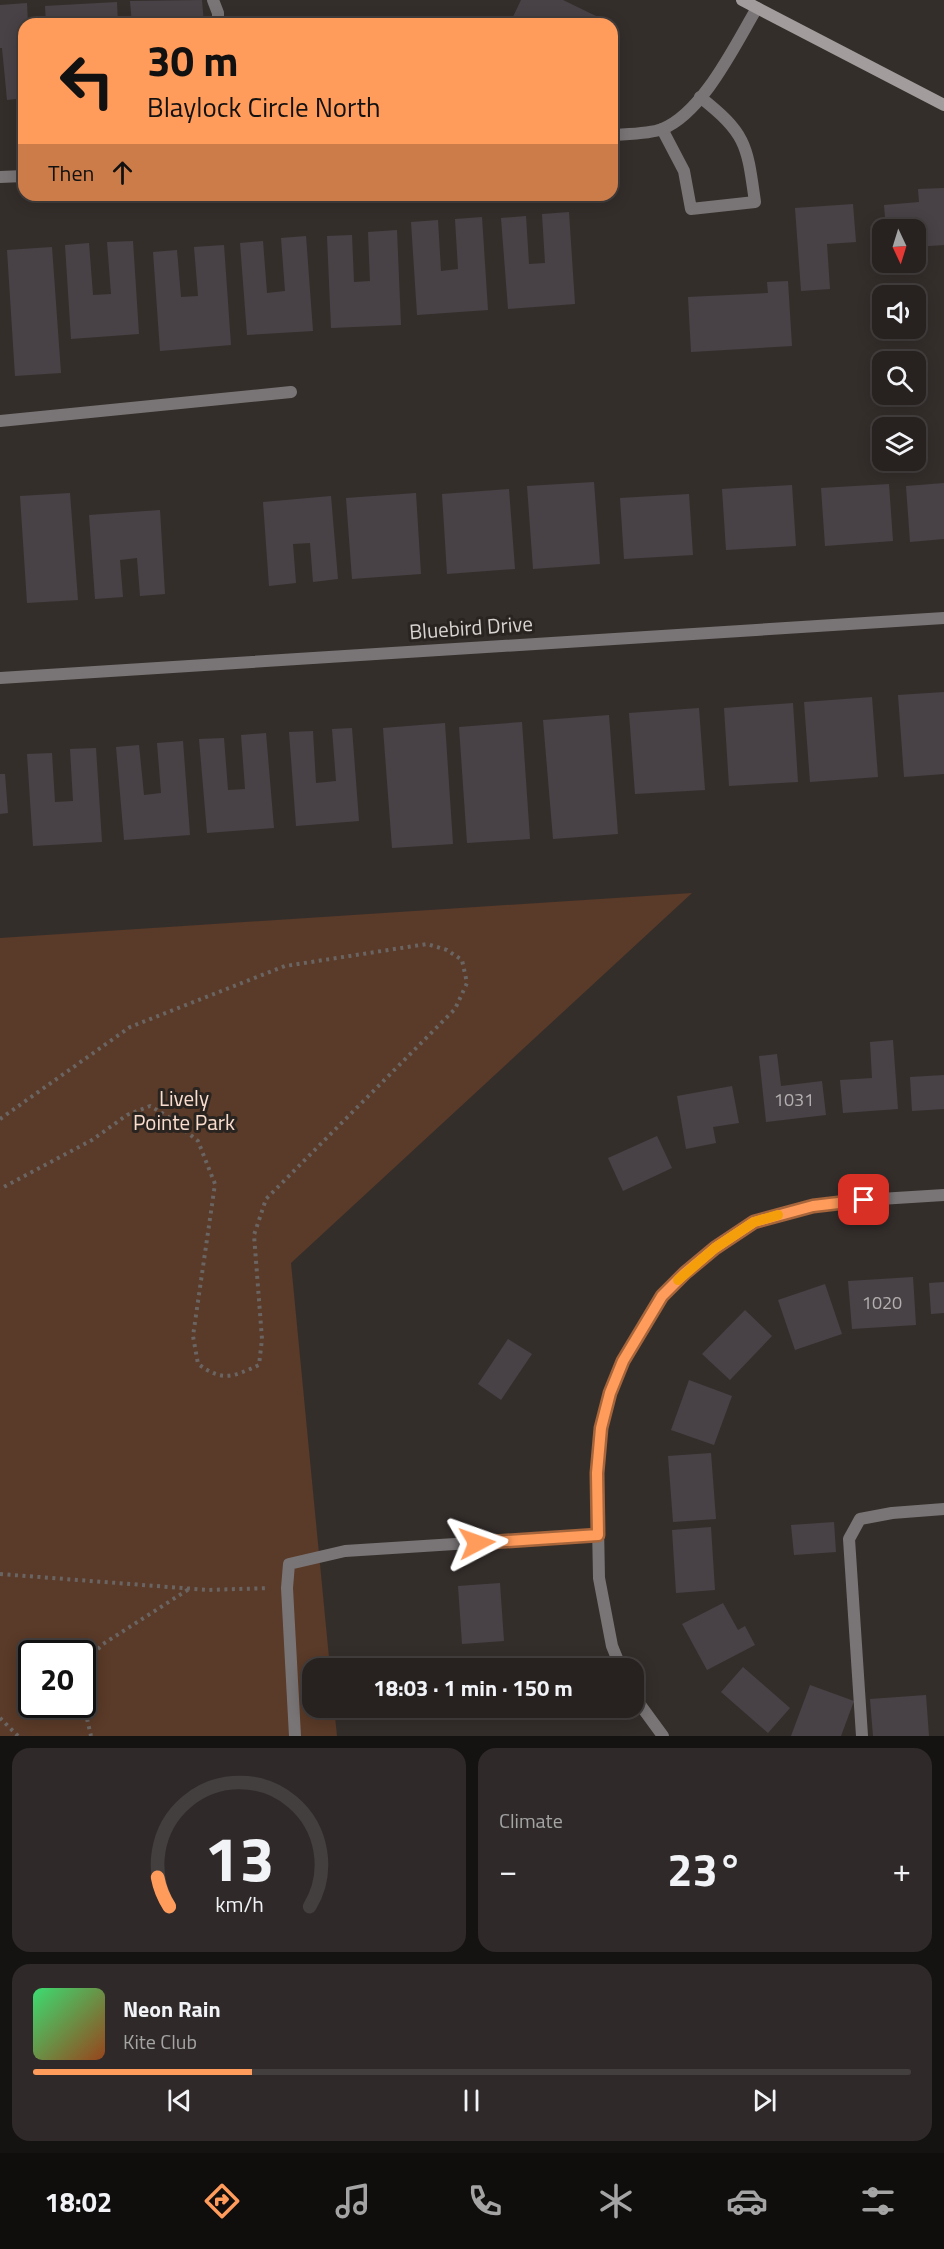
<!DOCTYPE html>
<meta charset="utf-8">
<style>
:root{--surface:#272220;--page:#2f2a29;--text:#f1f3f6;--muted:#a4a4a5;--line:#433f3e;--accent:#ff9b5b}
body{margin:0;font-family:"Titillium Web",sans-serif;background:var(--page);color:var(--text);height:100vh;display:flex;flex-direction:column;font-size:22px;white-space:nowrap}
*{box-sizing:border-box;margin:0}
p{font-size:20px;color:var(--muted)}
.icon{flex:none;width:33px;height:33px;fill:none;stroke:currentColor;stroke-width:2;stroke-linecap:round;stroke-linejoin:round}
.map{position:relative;height:1736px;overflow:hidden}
.details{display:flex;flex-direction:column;gap:12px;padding:12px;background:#151312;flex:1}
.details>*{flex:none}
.guide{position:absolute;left:18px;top:18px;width:600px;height:183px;border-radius:18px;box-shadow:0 3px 15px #0003,0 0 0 2px var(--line);background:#ff9b5b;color:#111;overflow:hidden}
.needle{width:39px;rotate:176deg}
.buttons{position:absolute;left:872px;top:219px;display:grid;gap:12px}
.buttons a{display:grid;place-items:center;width:54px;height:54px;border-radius:12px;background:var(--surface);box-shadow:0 3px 15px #0003,0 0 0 2px var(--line);font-size:30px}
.speed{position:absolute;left:18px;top:1640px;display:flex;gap:12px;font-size:30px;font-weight:700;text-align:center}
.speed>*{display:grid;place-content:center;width:78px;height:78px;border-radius:50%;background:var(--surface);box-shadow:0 3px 15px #0003,0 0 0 2px var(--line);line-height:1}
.speed .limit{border:3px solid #111;border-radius:9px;background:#fff;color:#111}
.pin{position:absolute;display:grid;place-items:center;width:51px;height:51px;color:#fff;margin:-26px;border-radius:12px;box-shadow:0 3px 9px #0006}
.me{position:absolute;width:66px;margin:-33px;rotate:86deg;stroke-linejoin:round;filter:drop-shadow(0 0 4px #0008)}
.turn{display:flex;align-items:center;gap:21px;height:126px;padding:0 30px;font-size:27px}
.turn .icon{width:78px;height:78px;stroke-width:2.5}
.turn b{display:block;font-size:42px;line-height:51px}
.then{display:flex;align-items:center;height:57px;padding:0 30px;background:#0003;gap:12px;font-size:22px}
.big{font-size:45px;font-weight:700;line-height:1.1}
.details .widget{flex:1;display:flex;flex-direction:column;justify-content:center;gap:9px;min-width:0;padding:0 21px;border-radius:18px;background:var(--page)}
.details .dial{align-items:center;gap:0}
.dial svg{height:156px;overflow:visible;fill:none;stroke:var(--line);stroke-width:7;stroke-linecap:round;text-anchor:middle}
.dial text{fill:var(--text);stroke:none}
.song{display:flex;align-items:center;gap:18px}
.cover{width:72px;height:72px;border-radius:9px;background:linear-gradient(135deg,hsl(140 70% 55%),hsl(20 70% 35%))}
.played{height:6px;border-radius:3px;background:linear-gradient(90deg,var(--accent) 25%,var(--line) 25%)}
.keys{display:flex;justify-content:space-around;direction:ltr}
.heat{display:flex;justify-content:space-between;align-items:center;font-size:33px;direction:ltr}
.details .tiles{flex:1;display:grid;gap:12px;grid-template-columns:1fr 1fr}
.widget:last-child{grid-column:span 2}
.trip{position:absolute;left:302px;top:1658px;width:342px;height:60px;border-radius:18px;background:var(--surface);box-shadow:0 3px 15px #0003,0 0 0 2px var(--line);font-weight:700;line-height:60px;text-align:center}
.dock{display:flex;height:96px;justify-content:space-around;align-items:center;background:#100e0d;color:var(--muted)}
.dock .icon{width:42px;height:42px}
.dock .selected{color:var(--accent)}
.dock b{font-size:27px;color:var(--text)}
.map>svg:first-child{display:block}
.green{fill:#5a3a28;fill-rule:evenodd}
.building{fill:#484247}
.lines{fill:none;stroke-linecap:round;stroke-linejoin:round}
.path{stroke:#6a6562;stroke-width:4;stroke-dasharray:3 4.5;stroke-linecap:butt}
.lane{stroke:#797576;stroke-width:12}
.street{stroke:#797576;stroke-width:12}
.secondary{stroke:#a29c9d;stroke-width:12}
.route-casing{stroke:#a6653b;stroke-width:15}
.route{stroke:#ff9b5b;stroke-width:10}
.slow{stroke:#f59e0b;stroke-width:10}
.labels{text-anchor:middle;stroke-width:6;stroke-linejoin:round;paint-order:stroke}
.number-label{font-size:18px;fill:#b3afae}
.street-label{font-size:21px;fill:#d7d3d1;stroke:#2a2421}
.park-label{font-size:21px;fill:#faddcd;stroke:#2a2421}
</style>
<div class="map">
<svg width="944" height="1736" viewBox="0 0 944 1736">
<rect width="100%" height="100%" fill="#342e2b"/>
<!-- green -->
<path class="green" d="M692 893 291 1263 330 1668H312V1707H334L337 1736H0V938ZM32 1653H82V1704H32Z"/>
<!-- building -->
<path class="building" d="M202 0 204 24H132L130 1Z
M521 0H563L596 16 592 24H513L510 23Z
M117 2 118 24H46L45 6Z
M27 3 28 24H24V98L7 100 2 48H0V5Z
M944 188V245L915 247V230H886L884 205 919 202 918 189Z
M853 204 856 242 827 244 830 289 801 291 795 208Z
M569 212 575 304 508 309 501 218 526 216 529 264 545 263 542 214Z
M482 217 488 310 417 315 411 222 438 220 441 271 458 269 455 219Z
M397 230 401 325 331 328 327 236 352 235 354 282 370 281 368 232Z
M306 236 313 331 247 335 240 243 263 241 267 293 285 291 281 238Z
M133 241 139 334 71 339 65 245 89 243 93 295 111 294 107 242Z
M224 245 231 345 160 351 153 252 177 250 181 297 198 296 194 247Z
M52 247 61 373 15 376 7 250Z
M788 281 792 346 691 352 688 297 768 293 767 282Z
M594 482 600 564 533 569 527 486Z
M944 483V539L910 542 906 486Z
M889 484 893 541 825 546 821 488Z
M792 485 796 546 726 550 722 489Z
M509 489 515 569 447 574 442 494Z
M70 493 78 600 27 603 20 496Z
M416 493 421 574 352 579 346 498Z
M689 494 693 555 624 559 620 498Z
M331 496 338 579 313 582 310 543 293 544 296 583 269 586 263 502Z
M160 510 165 594 140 596 137 558 120 560 123 597 95 599 89 515Z
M944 692V774L904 777 898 695Z
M872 697 878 777 810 782 804 702Z
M793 703 798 782 729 786 724 708Z
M699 708 705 790 635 794 629 713Z
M609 715 618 834 553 839 543 720Z
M522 722 530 839 467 843 459 727Z
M445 723 453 844 392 848 383 728Z
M352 728 359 821 296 826 289 732 313 731 316 783 336 781 332 729Z
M266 733 274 828 207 833 199 739 224 738 228 790 245 789 241 735Z
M183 741 190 835 124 840 116 747 139 745 144 795 161 793 157 743Z
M96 748 102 842 33 846 27 754 52 753 55 802 73 801 70 749Z
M0 774H5L8 813 0 814Z
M893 1040 898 1109 843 1113 840 1080 872 1078 870 1042Z
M777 1054 781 1086 822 1081 826 1115 766 1122 759 1056Z
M944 1075V1109L912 1111 910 1077Z
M732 1086 739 1123 713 1127 716 1143 686 1149 677 1096Z
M657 1136 672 1168 623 1191 608 1158Z
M913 1277 916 1325 852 1329 848 1281Z
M944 1282V1313L931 1314 929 1283Z
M825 1284 842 1334 795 1350 778 1300Z
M745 1310 772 1336 730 1380 702 1354Z
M508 1339 532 1354 501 1400 478 1384Z
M689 1380 732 1396 714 1445 671 1430Z
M711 1453 716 1519 673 1522 668 1456Z
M834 1522 836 1552 794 1555 791 1525Z
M711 1527 715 1590 676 1593 672 1530Z
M500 1583 504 1641 462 1644 458 1586Z
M723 1603 738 1630 745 1626 755 1645 707 1670 682 1624Z
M743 1667 790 1708 768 1733 721 1692Z
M810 1685 854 1701 841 1736H791Z
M926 1695 929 1736H873L870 1699Z
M503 1707H533L534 1718 504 1720Z"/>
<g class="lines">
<!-- path -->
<path class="path" d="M0 1119 130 1027 285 966 427 944 447 950 462 960 467 983 455 1009 266 1199 254 1235 262 1339 259 1365C232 1377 223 1382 198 1364L193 1336 215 1184 198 1141 167 1116 150 1106 127 1115 92 1140 0 1189
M0 1574 208 1590 269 1588
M82 1665 103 1644 189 1589
M82 1697 91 1736
M0 1718 18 1736"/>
<!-- lane -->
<path class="lane" d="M213 0 218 13V24
M662 129 684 171 691 209 755 202C747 145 747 134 700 97
M0 421 291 392
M295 1736 287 1588 289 1564 345 1551 598 1535
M862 1736 849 1539 860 1519 892 1513 944 1509"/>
<!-- street -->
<path class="street" d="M612 135C626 134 650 134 662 129 703 113 736 43 757 8
M0 177 24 176
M0 678 944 618
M621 1668 612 1646 599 1578 597 1473 601 1428 610 1393 623 1361 662 1296 685 1273 715 1248 754 1222 813 1206 864 1200 944 1195
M633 1695 663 1736"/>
<!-- secondary -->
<path class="secondary" d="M742 0 944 105"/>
</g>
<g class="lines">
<defs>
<path id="route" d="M477 1543 598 1535 597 1473 601 1428 610 1393 623 1361 662 1296 685 1273 715 1248 754 1222 813 1206 864 1200"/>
</defs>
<!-- route casing -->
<use href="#route" class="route-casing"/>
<!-- route -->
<use href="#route" class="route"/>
<!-- slow -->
<path class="slow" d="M678 1280 715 1248 754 1222 778 1215"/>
</g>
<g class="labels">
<!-- number labels -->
<g class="number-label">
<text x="794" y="1106">1031</text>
<text x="882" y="1309">1020</text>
</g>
<!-- street labels -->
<g class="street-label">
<text transform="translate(471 628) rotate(-4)" y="7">Bluebird Drive</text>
</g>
<!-- park labels -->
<g class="park-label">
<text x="184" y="1106">Lively<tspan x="184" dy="24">Pointe Park</tspan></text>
</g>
</g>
</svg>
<div class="buttons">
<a><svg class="needle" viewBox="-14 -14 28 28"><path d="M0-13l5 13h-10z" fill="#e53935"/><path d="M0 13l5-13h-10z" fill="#a4a4a5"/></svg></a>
<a><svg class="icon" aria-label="sound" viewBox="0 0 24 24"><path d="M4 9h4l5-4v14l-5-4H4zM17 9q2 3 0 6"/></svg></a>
<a><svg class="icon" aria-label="search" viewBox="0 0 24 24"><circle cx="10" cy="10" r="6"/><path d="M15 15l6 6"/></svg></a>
<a><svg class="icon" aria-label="layers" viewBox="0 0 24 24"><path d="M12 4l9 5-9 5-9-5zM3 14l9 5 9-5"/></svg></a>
</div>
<div class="speed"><div class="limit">20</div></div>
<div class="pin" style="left:864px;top:1200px;background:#d93025"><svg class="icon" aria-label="arrive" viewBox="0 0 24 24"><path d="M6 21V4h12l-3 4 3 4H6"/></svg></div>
<svg class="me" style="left:477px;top:1543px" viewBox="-20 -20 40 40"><path d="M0-17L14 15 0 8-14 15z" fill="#ff9b5b" stroke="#fff" stroke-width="4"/></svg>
<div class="trip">18:03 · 1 min · 150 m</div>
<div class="guide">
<div class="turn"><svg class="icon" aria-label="left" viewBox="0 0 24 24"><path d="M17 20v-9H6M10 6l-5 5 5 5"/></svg><div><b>30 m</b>Blaylock Circle North</div></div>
<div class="then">Then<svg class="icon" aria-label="ahead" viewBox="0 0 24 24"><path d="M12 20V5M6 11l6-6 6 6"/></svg></div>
</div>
</div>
<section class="details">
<div class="tiles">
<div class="widget dial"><svg viewBox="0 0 100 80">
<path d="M14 69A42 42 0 1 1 86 69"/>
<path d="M14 69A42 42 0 0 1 8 54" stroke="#ff9b5b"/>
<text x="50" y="56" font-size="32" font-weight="700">13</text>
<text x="50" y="72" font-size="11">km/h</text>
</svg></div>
<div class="widget"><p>Climate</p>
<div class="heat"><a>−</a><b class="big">23°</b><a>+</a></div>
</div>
<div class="widget">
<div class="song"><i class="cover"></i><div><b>Neon Rain</b><p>Kite Club</p></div></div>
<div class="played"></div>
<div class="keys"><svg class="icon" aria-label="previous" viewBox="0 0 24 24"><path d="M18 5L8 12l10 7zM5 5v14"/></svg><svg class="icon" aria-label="pause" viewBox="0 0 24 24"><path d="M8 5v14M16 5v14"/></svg><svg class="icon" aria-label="next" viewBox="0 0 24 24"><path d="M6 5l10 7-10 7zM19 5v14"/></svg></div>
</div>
</div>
</section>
<nav class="dock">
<b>18:02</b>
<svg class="icon selected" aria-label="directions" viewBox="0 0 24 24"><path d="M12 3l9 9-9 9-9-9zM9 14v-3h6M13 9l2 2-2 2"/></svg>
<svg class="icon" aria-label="music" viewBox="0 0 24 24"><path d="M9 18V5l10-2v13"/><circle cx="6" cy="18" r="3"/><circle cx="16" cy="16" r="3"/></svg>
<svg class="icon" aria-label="phone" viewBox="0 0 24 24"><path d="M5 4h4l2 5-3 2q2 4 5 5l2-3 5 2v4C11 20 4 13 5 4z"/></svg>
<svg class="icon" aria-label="climate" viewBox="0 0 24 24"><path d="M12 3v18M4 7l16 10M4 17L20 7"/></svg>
<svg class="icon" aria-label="car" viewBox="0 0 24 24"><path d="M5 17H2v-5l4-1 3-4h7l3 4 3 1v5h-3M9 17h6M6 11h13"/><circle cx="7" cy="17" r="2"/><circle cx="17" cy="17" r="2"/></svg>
<svg class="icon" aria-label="filters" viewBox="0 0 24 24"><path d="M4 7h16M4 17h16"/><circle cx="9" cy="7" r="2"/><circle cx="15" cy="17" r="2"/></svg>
</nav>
